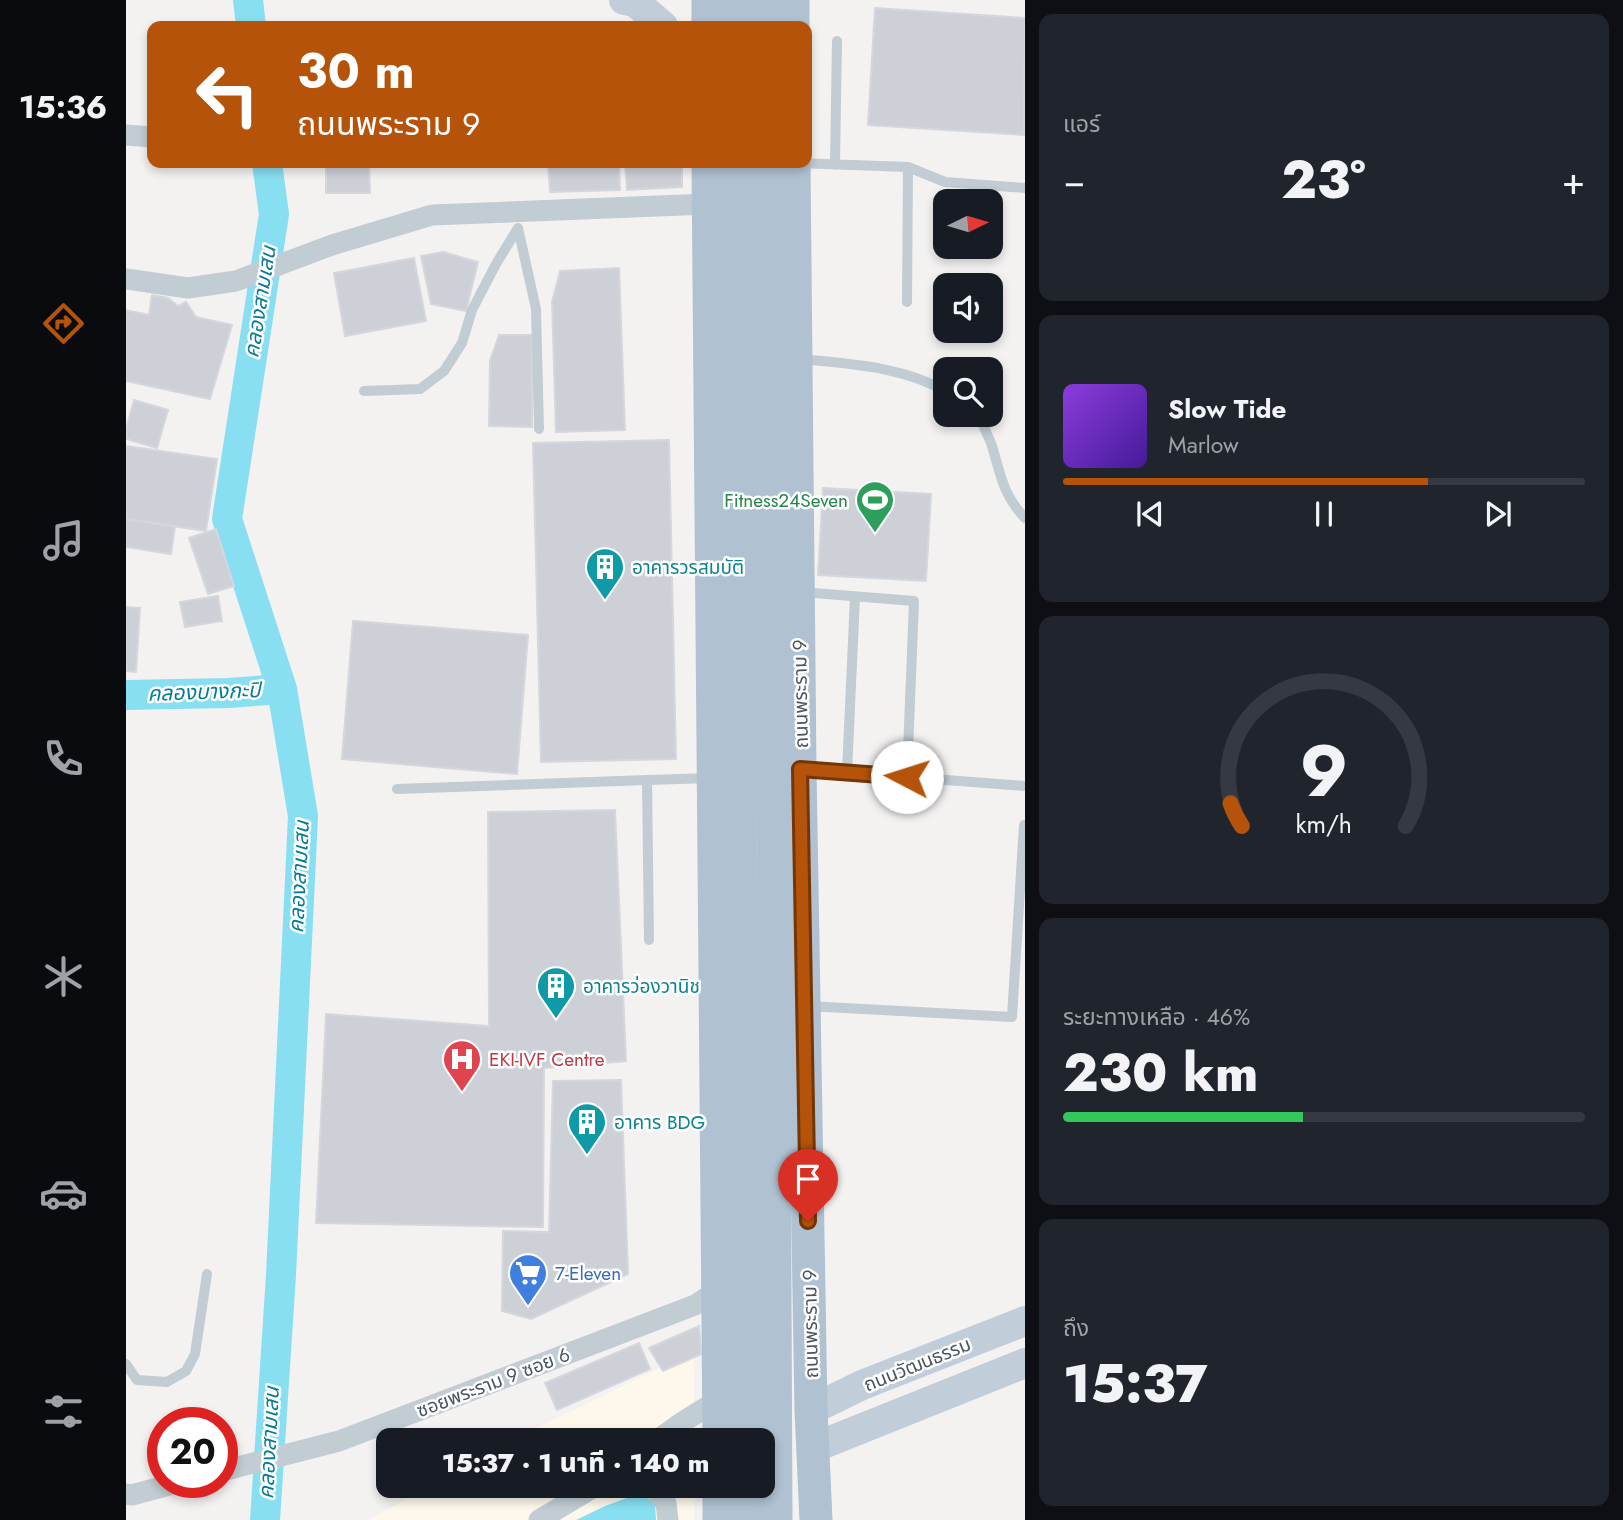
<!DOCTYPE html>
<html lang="th">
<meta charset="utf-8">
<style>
:root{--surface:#171b24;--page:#20242c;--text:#f1f3f6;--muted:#9ea1a6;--line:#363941;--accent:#b45309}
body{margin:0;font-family:Jost,"Noto Sans Thai",sans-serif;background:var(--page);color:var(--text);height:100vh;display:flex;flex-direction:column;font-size:26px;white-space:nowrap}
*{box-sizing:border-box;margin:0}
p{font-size:23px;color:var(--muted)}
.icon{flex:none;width:38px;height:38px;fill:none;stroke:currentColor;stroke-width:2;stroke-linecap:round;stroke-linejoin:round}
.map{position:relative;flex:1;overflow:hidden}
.side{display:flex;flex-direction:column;gap:14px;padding:14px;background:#0d0f14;width:598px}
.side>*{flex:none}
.guide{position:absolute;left:21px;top:21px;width:665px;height:147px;border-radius:14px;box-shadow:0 4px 10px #0003;background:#b45309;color:#fff;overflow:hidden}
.needle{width:46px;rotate:85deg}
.fabs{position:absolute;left:807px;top:189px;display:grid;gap:14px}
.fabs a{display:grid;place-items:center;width:70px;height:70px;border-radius:14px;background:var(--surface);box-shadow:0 4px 10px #0003;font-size:35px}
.speed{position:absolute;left:21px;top:1407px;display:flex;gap:14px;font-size:35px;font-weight:700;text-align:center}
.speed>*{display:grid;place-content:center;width:91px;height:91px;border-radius:50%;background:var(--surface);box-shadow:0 4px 10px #0003;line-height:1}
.speed .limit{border:10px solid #d22;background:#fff;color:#111}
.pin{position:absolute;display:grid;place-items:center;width:60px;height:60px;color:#fff;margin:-72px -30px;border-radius:50% 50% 50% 0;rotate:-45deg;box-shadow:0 0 7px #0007}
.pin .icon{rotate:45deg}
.me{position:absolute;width:77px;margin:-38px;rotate:275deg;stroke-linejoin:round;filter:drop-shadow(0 0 5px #0008)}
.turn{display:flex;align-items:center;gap:24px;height:147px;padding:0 35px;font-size:32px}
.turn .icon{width:91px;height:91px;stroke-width:2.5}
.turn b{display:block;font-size:49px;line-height:60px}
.big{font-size:52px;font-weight:800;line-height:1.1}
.side .tile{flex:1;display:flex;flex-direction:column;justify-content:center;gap:10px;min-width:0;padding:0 24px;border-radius:14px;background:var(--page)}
.side .dial{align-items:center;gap:0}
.dial svg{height:182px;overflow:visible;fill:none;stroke:var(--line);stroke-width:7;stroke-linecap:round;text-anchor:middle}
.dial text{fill:var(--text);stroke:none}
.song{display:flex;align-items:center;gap:21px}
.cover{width:84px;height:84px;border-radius:10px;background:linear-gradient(135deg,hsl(270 70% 55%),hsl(260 70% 35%))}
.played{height:7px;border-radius:4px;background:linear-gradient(90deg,var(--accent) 70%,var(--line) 70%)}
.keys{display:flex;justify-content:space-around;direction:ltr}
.heat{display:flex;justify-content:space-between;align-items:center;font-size:38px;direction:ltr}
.charge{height:10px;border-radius:5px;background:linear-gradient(90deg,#34c759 46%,var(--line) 0)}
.trip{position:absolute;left:250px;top:1428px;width:399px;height:70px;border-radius:14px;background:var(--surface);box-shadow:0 4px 10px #0003;font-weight:800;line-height:70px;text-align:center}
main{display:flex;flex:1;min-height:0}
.menu{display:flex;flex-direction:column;width:126px;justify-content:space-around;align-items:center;background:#090b0e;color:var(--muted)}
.menu .icon{width:49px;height:49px}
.menu .active{color:var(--accent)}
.menu b{font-size:32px;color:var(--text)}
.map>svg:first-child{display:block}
.commercial{fill:#fdf8eb}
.water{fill:#89dff2}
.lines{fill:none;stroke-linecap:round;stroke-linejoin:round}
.canal{stroke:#89dff2;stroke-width:30}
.building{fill:#cdd0d6;stroke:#d5d7dd;stroke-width:2}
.lane{stroke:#c1ccd3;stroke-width:10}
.street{stroke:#c1ccd3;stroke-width:21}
.secondary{stroke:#c1cdd9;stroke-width:30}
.primary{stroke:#b0c1d1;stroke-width:33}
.primary-bridge{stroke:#b0c1d1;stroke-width:33}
.route-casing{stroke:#753606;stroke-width:18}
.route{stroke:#b45309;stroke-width:12}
.labels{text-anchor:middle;stroke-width:5;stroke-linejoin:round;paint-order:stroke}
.leisure-label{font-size:19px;fill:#27864d;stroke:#fff;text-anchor:end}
.culture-label{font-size:19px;fill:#0d838f;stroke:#fff;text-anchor:start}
.street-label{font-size:19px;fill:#485560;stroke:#fff}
.health-label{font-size:19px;fill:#be3a42;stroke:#fff;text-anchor:start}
.shop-label{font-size:19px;fill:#366cbe;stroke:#fff;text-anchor:start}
.water-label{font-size:21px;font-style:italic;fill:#077b96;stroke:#fff}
</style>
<main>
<nav class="menu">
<b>15:36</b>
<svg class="icon active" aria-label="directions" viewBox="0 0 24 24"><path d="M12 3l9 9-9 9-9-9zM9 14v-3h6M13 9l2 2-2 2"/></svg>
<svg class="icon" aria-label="music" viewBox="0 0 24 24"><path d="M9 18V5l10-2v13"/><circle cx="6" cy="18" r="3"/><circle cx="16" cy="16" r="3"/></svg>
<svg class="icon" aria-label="phone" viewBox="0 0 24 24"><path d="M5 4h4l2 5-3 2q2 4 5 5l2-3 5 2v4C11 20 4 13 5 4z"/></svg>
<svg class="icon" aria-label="climate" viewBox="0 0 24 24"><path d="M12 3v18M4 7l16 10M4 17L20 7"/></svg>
<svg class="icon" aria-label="car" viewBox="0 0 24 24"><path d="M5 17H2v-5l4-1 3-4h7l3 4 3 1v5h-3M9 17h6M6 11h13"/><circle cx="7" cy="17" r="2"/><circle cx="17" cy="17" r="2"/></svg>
<svg class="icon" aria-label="filters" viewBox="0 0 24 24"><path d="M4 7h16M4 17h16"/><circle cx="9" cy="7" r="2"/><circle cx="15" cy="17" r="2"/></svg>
</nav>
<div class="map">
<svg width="899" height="1520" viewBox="0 0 899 1520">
<rect width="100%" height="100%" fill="#f4f1f1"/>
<!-- commercial -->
<path class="commercial" d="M568 1351V1440H388L413 1427Z
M305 1486H568V1520H242Z"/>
<!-- water -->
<path class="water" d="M506 1496H519L529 1504 530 1520H450L479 1506Z"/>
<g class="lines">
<!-- canal -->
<path class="canal" d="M122 0 125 26
M0 695 102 693 156 689
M139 1520 155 1275 177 816 156 689 101 519 148 214 141 163"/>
</g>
<!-- building -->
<path class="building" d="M749 8 899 18 898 135 742 125Z
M200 163H243L244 193H200Z
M422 163H493L494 190 424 192Z
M499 163H556V187L501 190Z
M317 252 352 262 340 311 305 304 295 256Z
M288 258 300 321 219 336 208 273Z
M493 268 499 430 430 432 426 302 434 271Z
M26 295 42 298 52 306 60 302 70 317 106 325 84 399 0 381V310L23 315Z
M373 335H406V427L363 426 364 361Z
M8 400 42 410 31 448 0 439V429Z
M543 440 550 759 415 762 407 443Z
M0 446 91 459 80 531 0 519Z
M697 488 805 494 800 581 692 575Z
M0 519 49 526 45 554 0 547Z
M90 529 108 586 82 594 63 538Z
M92 596 96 621 59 627 54 602Z
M0 607 14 608 10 672 0 671Z
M227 621 402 635 391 774 216 759Z
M489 810 500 1061 418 1068 417 1227 190 1223 200 1014 363 1026 362 812Z
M495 1080 502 1274 405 1319 376 1311 377 1231 423 1232 427 1081Z
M573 1326 575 1354 537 1371 523 1348Z
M513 1343 524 1369 431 1410 419 1383Z"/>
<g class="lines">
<!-- lane -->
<path class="lane" d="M671 163 782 167 819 182 899 188
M709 165 711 41
M781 302 782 167
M674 359C722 364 776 366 819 391
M238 391 294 389 318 371 336 343 346 310 370 264 392 228 410 309 413 429
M852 415C857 425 862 435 866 446 875 476 877 495 899 518
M675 592 788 601 781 777
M677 769 899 786
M721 772 729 597
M271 789 521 780
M523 940 521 780 585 778
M681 1006 886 1017 898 825
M0 1364 11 1380 41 1382 60 1371 69 1354 81 1274"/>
<!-- street -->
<path class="street" d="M0 135 26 137
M0 279 62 288 110 281 206 245 306 215 582 204
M531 1440 555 1423 592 1400
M96 1471 213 1441 569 1305 592 1290
M526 1486 540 1503 542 1520
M0 1494 6 1495 54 1482
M413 1520 470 1486"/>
<!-- secondary -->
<path class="secondary" d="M498 0 509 2 537 26
M685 1410 736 1385 899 1321
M687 1448 899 1363"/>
<!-- primary -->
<path class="primary" d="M582 0V26
M605 0 606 26
M638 0 639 26
M667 0V26
M582 163 593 1440
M608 163 612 507 618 1440
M668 163 674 769 685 1410 690 1520
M593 1486V1520
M618 1486V1520"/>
<!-- primary-bridge -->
<path class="primary-bridge" d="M640 163 647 852 650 1520"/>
</g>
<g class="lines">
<defs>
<path id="route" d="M682 1221 674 769 781 777"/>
</defs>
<!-- route casing -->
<use href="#route" class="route-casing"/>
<!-- route -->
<use href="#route" class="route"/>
</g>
<!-- icons -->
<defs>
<symbol id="stadium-pin" viewBox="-11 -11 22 30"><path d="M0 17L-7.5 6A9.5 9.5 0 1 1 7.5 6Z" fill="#2e9e5b" stroke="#fff"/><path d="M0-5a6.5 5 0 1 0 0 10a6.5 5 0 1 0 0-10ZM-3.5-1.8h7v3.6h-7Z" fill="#fff"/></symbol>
<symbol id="building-pin" viewBox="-11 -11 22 30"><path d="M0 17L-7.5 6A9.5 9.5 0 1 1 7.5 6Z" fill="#0f9aa8" stroke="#fff"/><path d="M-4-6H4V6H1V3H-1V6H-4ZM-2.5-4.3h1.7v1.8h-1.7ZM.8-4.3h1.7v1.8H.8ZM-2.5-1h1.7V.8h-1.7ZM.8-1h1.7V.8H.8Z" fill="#fff"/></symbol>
<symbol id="hospital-pin" viewBox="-11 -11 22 30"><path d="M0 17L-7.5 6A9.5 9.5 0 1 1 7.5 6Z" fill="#e0444e" stroke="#fff"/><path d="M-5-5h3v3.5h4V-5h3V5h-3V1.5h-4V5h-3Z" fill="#fff"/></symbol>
<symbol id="supermarket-pin" viewBox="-11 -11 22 30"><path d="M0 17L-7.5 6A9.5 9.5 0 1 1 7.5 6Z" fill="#3f7fe0" stroke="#fff"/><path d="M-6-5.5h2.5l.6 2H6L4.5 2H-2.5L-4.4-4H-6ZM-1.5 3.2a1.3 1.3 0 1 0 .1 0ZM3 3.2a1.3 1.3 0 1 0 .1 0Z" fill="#fff"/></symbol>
</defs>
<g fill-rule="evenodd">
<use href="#stadium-pin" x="727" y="478" width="44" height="60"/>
<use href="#building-pin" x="457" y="545" width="44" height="60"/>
<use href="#building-pin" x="408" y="964" width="44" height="60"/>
<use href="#hospital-pin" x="314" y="1037" width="44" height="60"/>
<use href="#building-pin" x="439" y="1100" width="44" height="60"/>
<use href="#supermarket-pin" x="380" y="1251" width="44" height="60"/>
</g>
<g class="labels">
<!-- leisure labels -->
<g class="leisure-label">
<text x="722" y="507">Fitness24Seven</text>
</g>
<!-- culture labels -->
<g class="culture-label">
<text x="506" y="574">อาคารวรสมบัติ</text>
<text x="457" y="993">อาคารว่องวานิช</text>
<text x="488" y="1129">อาคาร BDG</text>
</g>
<!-- street labels -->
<g class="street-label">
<text transform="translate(674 694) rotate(-91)" y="7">ถนนพระราม 9</text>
<text transform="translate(684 1324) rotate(-91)" y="7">ถนนพระราม 9</text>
<text transform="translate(791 1364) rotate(-22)" y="7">ถนนวัฒนธรรม</text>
<text transform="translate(367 1382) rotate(-21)" y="7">ซอยพระราม 9 ซอย 6</text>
</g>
<!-- health labels -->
<g class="health-label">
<text x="363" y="1066">EKI-IVF Centre</text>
</g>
<!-- shop labels -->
<g class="shop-label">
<text x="429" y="1280">7-Eleven</text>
</g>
<!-- water labels -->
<g class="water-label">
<text transform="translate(134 302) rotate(-81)" y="7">คลองสามเสน</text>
<text transform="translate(78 692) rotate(-2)" y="7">คลองบางกะปิ</text>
<text transform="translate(173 877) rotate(-87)" y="7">คลองสามเสน</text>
<text transform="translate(143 1443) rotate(-87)" y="7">คลองสามเสน</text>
</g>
</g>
</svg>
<div class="fabs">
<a><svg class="needle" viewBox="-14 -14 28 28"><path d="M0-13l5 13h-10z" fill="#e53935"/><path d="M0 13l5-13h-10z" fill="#9ea1a6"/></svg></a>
<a><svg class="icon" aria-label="sound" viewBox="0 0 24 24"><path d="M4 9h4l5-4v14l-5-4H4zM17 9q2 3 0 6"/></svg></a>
<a><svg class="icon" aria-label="search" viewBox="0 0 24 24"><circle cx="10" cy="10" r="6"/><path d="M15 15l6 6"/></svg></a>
</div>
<div class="speed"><div class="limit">20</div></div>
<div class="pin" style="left:682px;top:1221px;background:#d93025"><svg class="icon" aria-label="arrive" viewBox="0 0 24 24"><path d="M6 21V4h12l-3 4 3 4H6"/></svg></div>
<svg class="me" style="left:781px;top:777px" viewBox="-20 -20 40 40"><circle r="19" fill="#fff"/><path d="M0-13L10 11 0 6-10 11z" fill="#b45309"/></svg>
<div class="trip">15:37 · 1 นาที · 140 m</div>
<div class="guide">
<div class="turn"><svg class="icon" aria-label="left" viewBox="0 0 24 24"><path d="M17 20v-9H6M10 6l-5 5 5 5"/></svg><div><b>30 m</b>ถนนพระราม 9</div></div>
</div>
</div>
<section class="side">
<div class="tile"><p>แอร์</p>
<div class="heat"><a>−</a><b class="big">23°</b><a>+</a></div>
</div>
<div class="tile">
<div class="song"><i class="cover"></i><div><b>Slow Tide</b><p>Marlow</p></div></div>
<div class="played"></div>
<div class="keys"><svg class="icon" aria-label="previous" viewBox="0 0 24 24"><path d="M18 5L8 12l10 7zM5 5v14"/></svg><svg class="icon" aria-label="pause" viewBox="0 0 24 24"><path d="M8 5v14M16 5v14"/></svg><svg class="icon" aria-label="next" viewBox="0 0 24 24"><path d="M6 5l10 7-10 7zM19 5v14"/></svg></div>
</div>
<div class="tile dial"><svg viewBox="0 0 100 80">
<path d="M14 69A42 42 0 1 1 86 69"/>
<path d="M14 69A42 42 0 0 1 9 59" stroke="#b45309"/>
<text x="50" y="56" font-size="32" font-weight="700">9</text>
<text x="50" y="72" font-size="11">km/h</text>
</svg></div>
<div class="tile"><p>ระยะทางเหลือ · 46%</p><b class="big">230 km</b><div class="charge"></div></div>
<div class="tile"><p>ถึง</p><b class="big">15:37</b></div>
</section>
</main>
